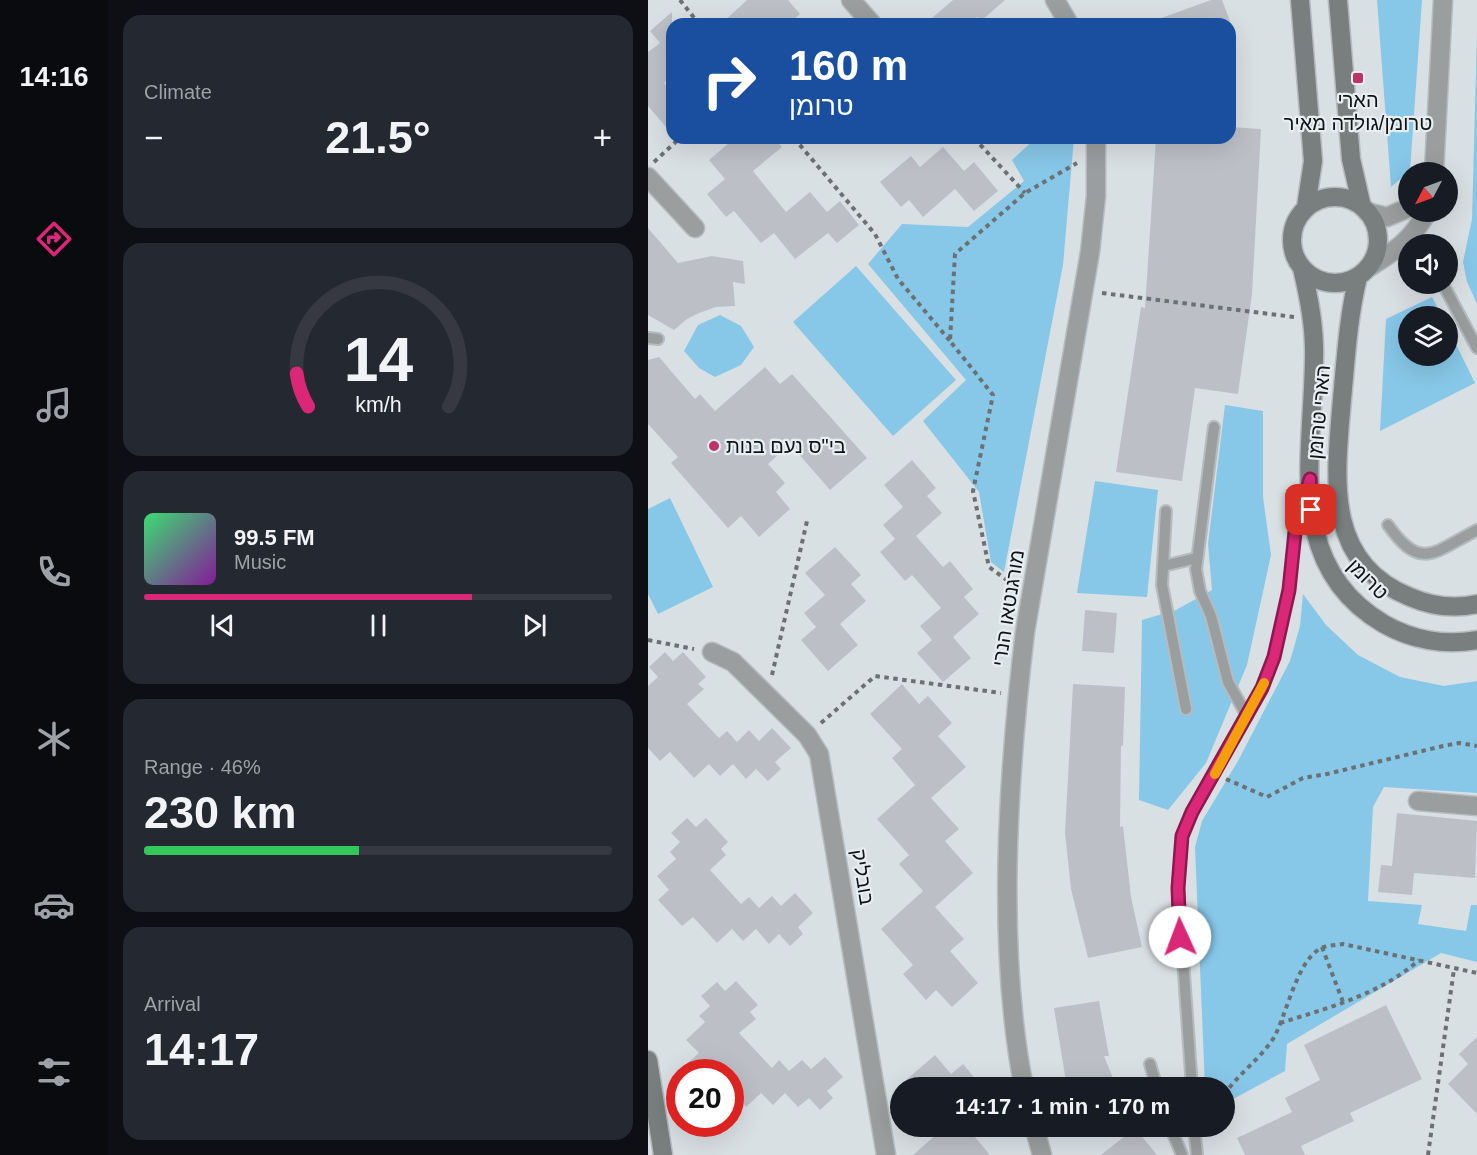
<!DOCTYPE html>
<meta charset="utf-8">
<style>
:root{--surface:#171b24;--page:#242831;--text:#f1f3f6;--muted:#9ea1a6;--line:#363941;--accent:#db2777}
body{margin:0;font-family:Helvetica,"Noto Sans Hebrew",sans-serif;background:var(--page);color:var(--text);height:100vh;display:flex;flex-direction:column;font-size:22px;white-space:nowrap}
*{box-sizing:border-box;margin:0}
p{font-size:20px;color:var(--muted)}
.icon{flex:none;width:33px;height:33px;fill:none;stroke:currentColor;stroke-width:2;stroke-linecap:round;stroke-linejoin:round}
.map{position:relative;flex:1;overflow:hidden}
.drawer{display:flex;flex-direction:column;gap:15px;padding:15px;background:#0d0f14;width:540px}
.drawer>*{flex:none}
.hud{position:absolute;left:18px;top:18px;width:570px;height:126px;border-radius:18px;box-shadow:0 6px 24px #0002;background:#1a4fa0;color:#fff;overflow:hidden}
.needle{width:39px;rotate:229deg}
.fabs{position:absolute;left:750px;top:162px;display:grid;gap:12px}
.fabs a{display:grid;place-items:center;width:60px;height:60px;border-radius:50%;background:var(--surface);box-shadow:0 6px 24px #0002;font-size:30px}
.speed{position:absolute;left:18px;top:1059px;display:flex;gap:12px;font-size:30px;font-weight:700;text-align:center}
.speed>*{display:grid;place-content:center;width:78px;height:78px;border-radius:50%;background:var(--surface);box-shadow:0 6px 24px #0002;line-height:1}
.speed .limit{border:9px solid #d22;background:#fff;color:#111}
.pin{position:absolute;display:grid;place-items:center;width:51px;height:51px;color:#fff;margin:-26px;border-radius:12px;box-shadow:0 3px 9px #0006}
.me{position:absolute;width:66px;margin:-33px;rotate:358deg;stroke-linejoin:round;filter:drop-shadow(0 0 4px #0008)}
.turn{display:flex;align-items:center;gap:21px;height:126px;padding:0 24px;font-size:27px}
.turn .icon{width:78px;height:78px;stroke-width:2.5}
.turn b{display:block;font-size:42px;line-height:51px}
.big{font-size:45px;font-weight:700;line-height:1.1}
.drawer .widget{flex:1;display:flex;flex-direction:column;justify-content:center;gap:9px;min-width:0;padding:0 21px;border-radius:18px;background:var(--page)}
.drawer .dial{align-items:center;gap:0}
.dial svg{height:156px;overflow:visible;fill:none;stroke:var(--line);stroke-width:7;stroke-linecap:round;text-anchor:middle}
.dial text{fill:var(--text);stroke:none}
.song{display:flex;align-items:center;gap:18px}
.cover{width:72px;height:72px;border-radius:9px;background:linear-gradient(135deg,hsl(140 70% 55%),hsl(290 70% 35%))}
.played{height:6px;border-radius:3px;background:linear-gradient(90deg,var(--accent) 70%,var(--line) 70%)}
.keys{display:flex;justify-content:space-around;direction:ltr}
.heat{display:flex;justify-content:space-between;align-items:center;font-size:33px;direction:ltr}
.charge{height:9px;border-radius:4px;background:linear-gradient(90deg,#34c759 46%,var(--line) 0)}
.trip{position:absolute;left:242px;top:1077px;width:345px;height:60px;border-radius:30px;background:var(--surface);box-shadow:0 6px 24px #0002;font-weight:700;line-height:60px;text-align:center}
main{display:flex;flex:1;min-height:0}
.tabs{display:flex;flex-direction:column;width:108px;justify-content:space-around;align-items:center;background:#090b0e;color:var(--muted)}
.tabs .icon{width:42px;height:42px}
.tabs .selected{color:var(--accent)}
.tabs b{font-size:27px;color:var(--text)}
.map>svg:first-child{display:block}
.green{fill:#87c7e8}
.building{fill:#bcc0c6}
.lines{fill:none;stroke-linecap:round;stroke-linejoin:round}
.lane-casing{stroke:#b5bbbf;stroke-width:14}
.street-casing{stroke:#b5bbbf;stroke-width:21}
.secondary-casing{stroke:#b5bbbf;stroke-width:21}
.path{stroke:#6b7072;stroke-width:4;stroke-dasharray:4.5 4.5;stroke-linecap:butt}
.lane{stroke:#9a9e9e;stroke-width:10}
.street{stroke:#9a9e9e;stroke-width:18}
.secondary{stroke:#797e7f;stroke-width:18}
.route-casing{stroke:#8e194d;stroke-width:15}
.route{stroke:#db2777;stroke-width:10}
.slow{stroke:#f59e0b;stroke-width:10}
.poi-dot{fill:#bf3265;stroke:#e7eef2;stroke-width:2}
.labels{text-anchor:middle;stroke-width:4.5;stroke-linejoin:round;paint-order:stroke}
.poi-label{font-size:20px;fill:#111415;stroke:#e7eef2}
.street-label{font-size:20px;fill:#111415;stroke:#e7eef2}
</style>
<main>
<nav class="tabs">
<b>14:16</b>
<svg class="icon selected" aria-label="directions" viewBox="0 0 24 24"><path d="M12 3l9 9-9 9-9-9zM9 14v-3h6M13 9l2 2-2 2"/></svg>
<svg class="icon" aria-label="music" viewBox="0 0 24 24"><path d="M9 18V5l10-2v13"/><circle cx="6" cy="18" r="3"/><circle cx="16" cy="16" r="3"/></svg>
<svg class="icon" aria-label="phone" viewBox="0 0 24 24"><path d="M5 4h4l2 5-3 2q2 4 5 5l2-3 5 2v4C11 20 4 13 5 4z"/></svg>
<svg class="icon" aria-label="climate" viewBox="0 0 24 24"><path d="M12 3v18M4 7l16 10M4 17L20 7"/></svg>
<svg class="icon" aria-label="car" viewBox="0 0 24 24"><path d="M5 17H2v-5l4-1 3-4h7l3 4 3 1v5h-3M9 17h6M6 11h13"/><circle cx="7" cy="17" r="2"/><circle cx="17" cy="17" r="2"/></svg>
<svg class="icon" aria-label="filters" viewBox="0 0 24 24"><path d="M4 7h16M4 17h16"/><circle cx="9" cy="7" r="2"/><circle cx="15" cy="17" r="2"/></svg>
</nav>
<section class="drawer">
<div class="widget"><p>Climate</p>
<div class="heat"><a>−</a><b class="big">21.5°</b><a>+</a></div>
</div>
<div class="widget dial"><svg viewBox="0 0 100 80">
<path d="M14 69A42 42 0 1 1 86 69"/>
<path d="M14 69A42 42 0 0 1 8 52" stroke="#db2777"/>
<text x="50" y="56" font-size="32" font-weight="700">14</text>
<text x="50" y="72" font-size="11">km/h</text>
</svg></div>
<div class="widget">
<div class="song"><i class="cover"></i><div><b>99.5 FM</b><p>Music</p></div></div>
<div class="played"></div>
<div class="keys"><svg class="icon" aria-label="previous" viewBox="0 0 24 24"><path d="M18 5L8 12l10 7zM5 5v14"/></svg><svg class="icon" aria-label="pause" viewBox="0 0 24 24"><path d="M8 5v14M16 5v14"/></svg><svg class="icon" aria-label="next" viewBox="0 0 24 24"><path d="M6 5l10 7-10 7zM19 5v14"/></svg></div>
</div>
<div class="widget"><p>Range · 46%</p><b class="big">230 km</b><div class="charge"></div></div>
<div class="widget"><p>Arrival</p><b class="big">14:17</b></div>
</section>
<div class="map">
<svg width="829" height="1155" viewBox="0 0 829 1155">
<rect width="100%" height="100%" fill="#d9e0e4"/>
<!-- green -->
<path class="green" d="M729 0H774L762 171 743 187Z
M829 32V304L819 282 815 262 824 219Z
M388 138H426L415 265 356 572 343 562 331 492 275 421 318 380 220 264 254 224 320 227 376 181 364 160Z
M208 266 308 380 245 436 145 322Z
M784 297 794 316H760V356H800V328L827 383 732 431 738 319Z
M72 315 93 326 106 347 93 365 67 377 51 368 36 351 50 325Z
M577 405 615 411V497L623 555 599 665 558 763 520 810 491 800 494 620 528 610 564 590 560 544Z
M447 481 510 490 499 597 429 593Z
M22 498 65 587 10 614 0 594V509Z
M655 594 678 625 710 655 752 677 796 686 829 681V793L736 787 725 807 720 901 774 905 770 924 818 931 823 905H829V962L793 953 639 1044 637 1071 576 1104V1088L557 1087 547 847 554 821 590 761 642 661 652 626Z"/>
<!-- building -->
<path class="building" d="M99 0H140L152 14 141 24H73Z
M305 0H357L333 21 329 17 320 24H277Z
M563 0H574L583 24H502V22Z
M24 12V75L16 83 24 92V134L0 106V52L12 43 2 31Z
M582 127 613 129 604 294 590 394 547 388 534 481 468 472 493 307 497 308 508 138H582Z
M87 138H126L134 147 105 171 138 212 162 192 179 212 192 201 211 225 189 243 180 233 147 259 126 233 113 243 86 211 78 217 59 194 77 179 61 160Z
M295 147 316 171 326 162 350 191 326 211 307 189 275 217 261 200 253 207 232 182 263 156 272 167Z
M0 228 30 263 64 256 95 261 97 284 85 282 87 306 68 307 51 313 39 319 26 330 0 315Z
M11 357 47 399 52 394 67 411 117 367 132 384 144 374 219 458 182 490 142 444 120 464 137 483 128 492 142 509 111 537 93 516 80 528 23 463 30 457 0 424V360Z
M264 460 288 488 279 496 294 513 268 536 295 567 302 561 325 589 316 597 331 614 305 637 323 658 295 682 269 653 284 640 272 626 293 608 264 575 257 581 232 552 247 539 235 525 255 507 236 485Z
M187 547 213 575 203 584 218 601 192 624 210 645 180 671 153 640 168 627 156 613 177 595 157 573Z
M437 610 469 613 466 653 434 651Z
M17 652 25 661 35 652 58 677 50 684 56 689 39 704 71 738 79 731 89 742 101 730 111 741 124 728 143 748 127 762 133 769 120 781 108 769 98 779 85 764 72 776 61 764 46 778 22 752 12 761 0 748V686L10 677 1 667Z
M254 684 271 704 280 696 304 723 290 736 318 767 283 798 311 829 297 841 325 873 287 907 316 939 302 951 330 983 304 1007 288 990 278 1000 255 974 265 965 233 929 275 891 251 864 261 855 229 819 267 785 244 758 254 749 222 714Z
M425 684 477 687 475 746H473L472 827 475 826 483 897 494 947 440 958 423 889 417 833Z
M749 813 829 821 827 878 766 873 764 895 730 892 733 865 744 866Z
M39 818 48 827 58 818 80 842 73 849 78 855 62 870 93 904 101 897 111 908 124 896 133 906 147 893 165 913 150 927 155 934 142 946 131 934 121 944 108 929 95 941 84 929 69 943 45 917 34 926 10 900 21 890 9 876 28 859 22 852 32 842 23 833Z
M88 981 110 1005 102 1012 108 1019 91 1033 124 1068 131 1060 141 1071 154 1060 163 1069 177 1057 195 1077 179 1091 185 1098 172 1110 161 1098 150 1107 137 1093 125 1105 113 1093 98 1107 82 1089V1072H48L40 1063 51 1053 38 1040 57 1022 51 1016 62 1006 53 996 69 982 77 991Z
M451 1001 461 1056H456L469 1088H419L406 1008Z
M738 1005 774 1079 702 1113 706 1121 653 1146 657 1155H597L589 1138 644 1112 637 1098 672 1080 656 1045Z
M829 1037V1114L800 1084 820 1064 811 1054Z
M287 1055 303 1074 315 1064 335 1088H249Z
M298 1126H339L327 1137 342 1155H265Z
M487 1128 509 1155H453Z"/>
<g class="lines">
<defs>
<path id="lane" d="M768 233 774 244
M795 284 829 348
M0 338 10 339
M566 427 548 569 552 591 563 616 580 682 599 716
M518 511 514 585 538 709
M740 525C773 572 786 552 829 530
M515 566 549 558
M502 1064 509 1088
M544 1088 530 888 534 836 544 812 614 688 626 657 641 589 647 532 658 494
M522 1126 534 1155
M546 1126 549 1155"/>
<path id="street" d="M203 0 224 24
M407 0 421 24
M786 172 795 0
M0 177 47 228
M719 212 739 217 760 208
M720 268C747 251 764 240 779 212
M64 652 85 662 159 735 171 754 238 1155
M770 801 829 806
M376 1088C348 947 360 774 377 632L442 252 448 196V138
M386 1126 394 1155"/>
<path id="secondary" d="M652 0 665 161 658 207
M690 0 703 159 714 207
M644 240a43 43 0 1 1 86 0a43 43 0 1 1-86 0Z
M654 268C661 298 667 328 666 359 665 456 636 566 736 624 764 640 797 646 829 640
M710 277C700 318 698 358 694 399 688 474 674 562 762 597 783 606 807 609 829 604
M0 1060 15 1155"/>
</defs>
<!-- lane casing -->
<use href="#lane" class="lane-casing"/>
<!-- street casing -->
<use href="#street" class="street-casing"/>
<!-- secondary casing -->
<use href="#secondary" class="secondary-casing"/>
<!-- path -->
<path class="path" d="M32 0 51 24
M146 138 227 234 250 279 302 341
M326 138 377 193
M6 162 32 138
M454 293 646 317
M367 586 341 567 325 491 345 395 302 341 307 254 377 193 429 163
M0 640 46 649
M124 675 159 521
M173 723 227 676 353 693
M578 779 619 797 655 778 679 774 795 746 811 743 829 746
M674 947 695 1002
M632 1023C680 1008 733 994 771 960
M576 1095C590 1074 611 1060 625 1039 639 1016 649 956 676 947 682 945 689 945 695 944L829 973
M780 1155 806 969"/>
<!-- lane -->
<use href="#lane" class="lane"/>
<!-- street -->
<use href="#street" class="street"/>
<!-- secondary -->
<use href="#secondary" class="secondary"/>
</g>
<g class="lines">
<defs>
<path id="route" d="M532 937 530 888 534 836 544 812 614 688 626 657 641 590 647 532 662 479 663 510"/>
</defs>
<!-- route casing -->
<use href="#route" class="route-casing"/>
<!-- route -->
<use href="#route" class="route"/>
<!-- slow -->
<path class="slow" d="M567 774 616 683"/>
</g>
<!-- markers -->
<g class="poi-dot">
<rect x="704" y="72" width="12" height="12" rx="3"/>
<circle cx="66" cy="446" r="6"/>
</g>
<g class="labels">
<!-- poi labels -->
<g class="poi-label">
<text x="710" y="107">הארי<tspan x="710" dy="23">טרומן/גולדה מאיר</tspan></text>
<text x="78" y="453" text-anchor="start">בי"ס נעם בנות</text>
</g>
<!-- street labels -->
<g class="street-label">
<text transform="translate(671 412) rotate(-85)" y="7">הארי טרומן</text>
<text transform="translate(720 579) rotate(45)" y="7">טרומן</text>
<text transform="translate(360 608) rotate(-81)" y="7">מורגנטאו הנרי</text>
<text transform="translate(215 877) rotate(81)" y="7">בובליק</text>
</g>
</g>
</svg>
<div class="fabs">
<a><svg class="needle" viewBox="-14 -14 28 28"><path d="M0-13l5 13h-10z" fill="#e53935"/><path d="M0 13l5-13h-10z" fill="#9ea1a6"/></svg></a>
<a><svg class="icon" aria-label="sound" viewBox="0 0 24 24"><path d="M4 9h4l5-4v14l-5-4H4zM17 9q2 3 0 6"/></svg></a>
<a><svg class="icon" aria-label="layers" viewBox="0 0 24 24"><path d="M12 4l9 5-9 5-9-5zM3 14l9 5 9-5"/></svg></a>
</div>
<div class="speed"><div class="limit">20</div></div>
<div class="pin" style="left:663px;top:510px;background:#d93025"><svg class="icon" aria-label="arrive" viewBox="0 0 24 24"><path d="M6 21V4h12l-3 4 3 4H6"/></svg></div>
<svg class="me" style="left:532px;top:937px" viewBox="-20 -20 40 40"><circle r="19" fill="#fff"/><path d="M0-13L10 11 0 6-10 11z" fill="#db2777"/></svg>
<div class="trip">14:17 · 1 min · 170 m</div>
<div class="hud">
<div class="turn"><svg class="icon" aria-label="right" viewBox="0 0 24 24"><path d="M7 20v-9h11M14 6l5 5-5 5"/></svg><div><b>160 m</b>טרומן</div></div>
</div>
</div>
</main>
